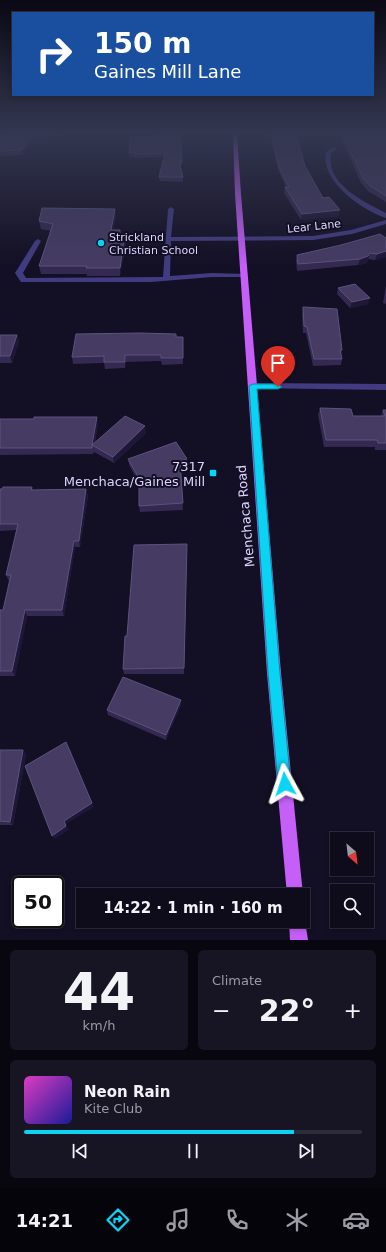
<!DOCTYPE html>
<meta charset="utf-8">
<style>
:root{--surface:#0e0b1b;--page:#171424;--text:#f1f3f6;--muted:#9b9ba3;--line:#2e2b3a;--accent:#0ad3f3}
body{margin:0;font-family:"DejaVu Sans",sans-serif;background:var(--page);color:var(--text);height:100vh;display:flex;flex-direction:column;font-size:15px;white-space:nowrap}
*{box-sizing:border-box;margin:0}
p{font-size:13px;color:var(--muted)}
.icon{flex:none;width:22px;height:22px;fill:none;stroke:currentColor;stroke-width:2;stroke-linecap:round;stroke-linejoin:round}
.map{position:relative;height:940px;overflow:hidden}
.side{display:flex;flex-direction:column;gap:10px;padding:10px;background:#08060f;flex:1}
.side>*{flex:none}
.hud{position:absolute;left:12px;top:12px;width:362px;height:84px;border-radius:0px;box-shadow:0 2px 6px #0003,0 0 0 1px var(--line);background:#1a4fa0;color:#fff;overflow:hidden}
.needle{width:26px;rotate:152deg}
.fabs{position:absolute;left:330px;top:832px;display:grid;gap:8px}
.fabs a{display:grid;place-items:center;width:44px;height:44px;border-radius:0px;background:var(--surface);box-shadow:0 2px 6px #0003,0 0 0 1px var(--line);font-size:20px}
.speed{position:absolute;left:12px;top:876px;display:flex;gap:8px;font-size:20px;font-weight:700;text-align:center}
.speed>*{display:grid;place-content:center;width:52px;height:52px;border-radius:50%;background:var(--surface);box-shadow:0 2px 6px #0003,0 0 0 1px var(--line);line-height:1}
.speed .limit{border:2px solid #111;border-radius:6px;background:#fff;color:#111}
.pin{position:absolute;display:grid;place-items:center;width:34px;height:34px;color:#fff;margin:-41px -17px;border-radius:50% 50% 50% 0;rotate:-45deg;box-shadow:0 0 4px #0007}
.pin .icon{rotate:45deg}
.me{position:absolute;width:44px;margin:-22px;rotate:355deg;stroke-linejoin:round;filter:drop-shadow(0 0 3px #0008)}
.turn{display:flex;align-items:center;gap:14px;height:84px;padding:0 16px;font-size:18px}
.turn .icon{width:52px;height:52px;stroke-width:2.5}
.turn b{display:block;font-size:28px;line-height:34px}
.big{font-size:30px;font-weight:800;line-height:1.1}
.side .tile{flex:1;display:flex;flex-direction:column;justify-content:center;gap:6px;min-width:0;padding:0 14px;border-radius:6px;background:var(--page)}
.side .dial{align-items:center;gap:0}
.dial b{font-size:52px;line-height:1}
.song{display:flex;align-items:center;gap:12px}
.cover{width:48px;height:48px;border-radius:6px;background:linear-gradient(135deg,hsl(310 70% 55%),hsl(240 70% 35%))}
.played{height:4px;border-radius:2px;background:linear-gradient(90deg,var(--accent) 80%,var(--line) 80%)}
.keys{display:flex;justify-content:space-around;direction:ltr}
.heat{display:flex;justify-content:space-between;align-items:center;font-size:22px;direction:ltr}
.side .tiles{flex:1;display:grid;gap:10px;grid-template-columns:1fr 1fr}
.tile:last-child{grid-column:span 2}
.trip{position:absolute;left:76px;top:888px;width:234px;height:40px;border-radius:0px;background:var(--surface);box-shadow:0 2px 6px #0003,0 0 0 1px var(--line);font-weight:800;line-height:40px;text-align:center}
.dock{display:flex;height:64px;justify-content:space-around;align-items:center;background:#06040b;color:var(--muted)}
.dock .icon{width:28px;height:28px}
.dock .active{color:var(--accent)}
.dock b{font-size:18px;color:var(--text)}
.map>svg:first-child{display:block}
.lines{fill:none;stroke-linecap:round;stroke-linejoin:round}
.minor{fill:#413c81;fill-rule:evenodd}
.major{fill:#c55ff8;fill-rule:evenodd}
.wall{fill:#332951}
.shaded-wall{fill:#1e1737}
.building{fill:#453b63;stroke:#5c537c}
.route{fill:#0ad3f3;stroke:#06899e}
.poi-dot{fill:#0ad3f3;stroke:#130f24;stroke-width:1.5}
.labels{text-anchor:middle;stroke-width:4;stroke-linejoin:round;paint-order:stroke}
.far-street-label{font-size:11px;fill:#dad4fd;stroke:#130f24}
.far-poi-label{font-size:11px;fill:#dad4fd;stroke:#130f24;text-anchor:start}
.poi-label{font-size:13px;fill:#dad4fd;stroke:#130f24;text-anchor:end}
.street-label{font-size:13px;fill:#dad4fd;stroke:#130f24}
</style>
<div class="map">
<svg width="386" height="940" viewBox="0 0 386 940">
<rect width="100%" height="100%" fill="#130f24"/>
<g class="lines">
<!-- minor -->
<path class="minor" d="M43 134H72L0 140V138Z
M333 147 338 148 331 153C325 184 364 202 386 213V218C362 210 320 181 326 152Z
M171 207 174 209 171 237 313 236 351 230 386 220V224L352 234 313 240 171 241 170 276 212 273 246 274 248 275 244 277H212L151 282H21L15 273 35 241 38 239 41 241 23 273 26 278 163 277 168 209Z
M253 383 386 384V390L250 388 249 386 250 384Z"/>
<!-- major -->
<path class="major" d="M233 134H237L241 194 281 673 303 895V896L287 895 267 673 235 194Z
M303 915 305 921 308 940H290L289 921H303Z"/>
</g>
<!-- wall -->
<path class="wall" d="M265 134H386V202L368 191 361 183 340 136H296L305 166 323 198 339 216 301 220 284 193 285 187H286L279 172 270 136 265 135Z
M169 136 182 162V166H180L183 177V182L160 181 159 177 164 157 134 158V157H129V153Z
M0 137 34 139 23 155 0 156Z
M116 216 113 230 121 234H125L126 242 120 276H87V274H41L39 266 51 231 41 229 39 221Z
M386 238V257L375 260 368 259 367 263 358 265 297 271 296 261 297 255Z
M386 285V304L383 303Z
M338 288 368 304 350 308 337 294Z
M303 307 342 350 341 355 342 359 341 365 313 366 306 333H303L302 314Z
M0 335H17L19 342 12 363H0Z
M176 337H183V364L162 365 161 361 126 362 125 368 105 369 104 363 73 364 72 357Z
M320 408 353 416H381L383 410H386V450H375V447H324L318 415Z
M0 419 98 423 95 443 146 433 114 463 94 452 93 454 0 455Z
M128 459H187V466L181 468 183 510 140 512 139 506V483L129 465Z
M32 487 33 490 86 489 88 496 80 547H75L64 616H27L15 676H0V610H3L9 581 6 575 17 530 0 531V489Z
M187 551 184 674H124L123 669 127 636Z
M181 700V705L166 740 108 715 107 710Z
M0 750H23L26 755 13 825H0Z"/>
<!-- shaded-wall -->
<path class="shaded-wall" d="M0 134H24L0 137Z
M33 134 34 139 23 155 22 150Z
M115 209 116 216 112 238 111 230Z
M340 210 339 216 301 220 302 214Z
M125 234 126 242 120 276V268Z
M386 251V257L375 260 377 254Z
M370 253 367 263 358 265 360 259Z
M370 298 368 304 350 308 352 302Z
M17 335 19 342 12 363 10 356Z
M125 355 126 362 125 368Z
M97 417 98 423 94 446 92 445Z
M145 426 146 433 114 463 113 457Z
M187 459V466L181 468 180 462Z
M86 489 88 496 80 547 79 541Z
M74 541 75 547 64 616 62 610Z
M25 610 27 616 15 676 12 671Z
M181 700V705L166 740V735Z
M69 746 94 807 66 824 69 830 55 839 52 836Z
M23 750 26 755 13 825 10 822Z"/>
<!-- building -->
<path class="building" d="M33 134 22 150 0 151V137Z
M170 134H180L182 162H179L183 177H159L165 153 134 154V152L129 153 130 137 169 136Z
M271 134H296L305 166 323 198 329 197 340 210 302 214 285 187H289L279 167Z
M342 134H386V196L370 186 363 178Z
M42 208 115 209 111 230H120V234H125L120 268H86L87 266H39L53 224 39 221Z
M380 234 386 238V251L377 254 370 253 368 256 360 259 298 264 297 255 341 245Z
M355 284 370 298 352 302 338 288Z
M303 307 337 309 342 350H340L342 359H314L307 327 304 326Z
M140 333 176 334V337H183V358H161V355H125V362H104V356L72 357 76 334Z
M0 335H17L10 356H0Z
M320 408 351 409 353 416H385L383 410H386V443H378L377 440H326Z
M125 416 145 426 113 457 92 445V448H0V419H34V417H97L92 445Z
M176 442 187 459 180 462 183 503 139 506V478L128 459Z
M3 487H32L31 490 86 489 79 541H74L62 610H25L12 671H0V610H3L11 575H6L18 524H0V489H2Z
M187 544 184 668 123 669 125 636H127L134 545Z
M123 677 181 700 166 735 107 710Z
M66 742 92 803 64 821 66 826 52 836 25 766Z
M0 750H23L10 822 0 821Z"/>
<!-- sky -->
<linearGradient id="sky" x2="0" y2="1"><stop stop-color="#0a0814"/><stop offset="0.5" stop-color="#333750"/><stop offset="1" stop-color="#333750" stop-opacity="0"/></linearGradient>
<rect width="386" height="266" fill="url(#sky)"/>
<!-- route -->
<path class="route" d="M253 384H278L282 387 278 389H257L280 673 291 784 289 789 285 791 280 789 278 784 268 673 249 386Z"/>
<!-- markers -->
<g class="poi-dot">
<circle cx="101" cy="243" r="4"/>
<rect x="209" y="469" width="8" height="8" rx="2"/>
</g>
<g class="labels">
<!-- far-street labels -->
<g class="far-street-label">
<text transform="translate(314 226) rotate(-6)" y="4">Lear Lane</text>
</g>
<!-- far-poi labels -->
<g class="far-poi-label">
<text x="109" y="241">Strickland<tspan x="109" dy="13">Christian School</tspan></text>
</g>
<!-- poi labels -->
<g class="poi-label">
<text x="205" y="471">7317<tspan x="205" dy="15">Menchaca/Gaines Mill</tspan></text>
</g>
<!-- street labels -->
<g class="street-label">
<text transform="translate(245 516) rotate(-95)" y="5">Menchaca Road</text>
</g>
</g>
</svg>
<div class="fabs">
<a><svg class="needle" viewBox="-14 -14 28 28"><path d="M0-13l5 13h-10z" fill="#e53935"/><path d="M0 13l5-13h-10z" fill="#9b9ba3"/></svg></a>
<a><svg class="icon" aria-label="search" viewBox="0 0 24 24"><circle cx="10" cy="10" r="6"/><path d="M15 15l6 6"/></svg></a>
</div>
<div class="speed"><div class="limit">50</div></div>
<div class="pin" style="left:278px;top:387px;background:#d93025"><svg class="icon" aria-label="arrive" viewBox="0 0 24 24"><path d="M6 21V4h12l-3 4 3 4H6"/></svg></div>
<svg class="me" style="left:285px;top:784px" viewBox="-20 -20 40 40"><path d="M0-17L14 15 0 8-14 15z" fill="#0ad3f3" stroke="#fff" stroke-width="4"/></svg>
<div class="trip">14:22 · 1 min · 160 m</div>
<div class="hud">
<div class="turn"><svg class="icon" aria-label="right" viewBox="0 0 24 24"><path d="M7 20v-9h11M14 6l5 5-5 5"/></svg><div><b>150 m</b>Gaines Mill Lane</div></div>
</div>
</div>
<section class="side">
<div class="tiles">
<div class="tile dial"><b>44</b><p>km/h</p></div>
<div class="tile"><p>Climate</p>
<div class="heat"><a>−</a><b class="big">22°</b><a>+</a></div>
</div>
<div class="tile">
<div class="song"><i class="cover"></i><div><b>Neon Rain</b><p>Kite Club</p></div></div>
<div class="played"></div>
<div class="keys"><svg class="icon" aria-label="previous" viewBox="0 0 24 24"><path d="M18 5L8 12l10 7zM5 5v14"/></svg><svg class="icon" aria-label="pause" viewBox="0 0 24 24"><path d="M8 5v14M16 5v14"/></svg><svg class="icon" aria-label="next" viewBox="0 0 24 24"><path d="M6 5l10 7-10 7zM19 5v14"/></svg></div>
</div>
</div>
</section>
<nav class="dock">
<b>14:21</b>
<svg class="icon active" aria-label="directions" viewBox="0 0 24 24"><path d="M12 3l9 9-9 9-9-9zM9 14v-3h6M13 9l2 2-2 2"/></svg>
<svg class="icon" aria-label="music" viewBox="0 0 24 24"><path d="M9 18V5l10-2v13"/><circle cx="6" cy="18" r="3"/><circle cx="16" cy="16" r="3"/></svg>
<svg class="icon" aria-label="phone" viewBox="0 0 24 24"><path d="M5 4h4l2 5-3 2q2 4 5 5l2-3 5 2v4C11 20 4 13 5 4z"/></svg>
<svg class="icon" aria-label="climate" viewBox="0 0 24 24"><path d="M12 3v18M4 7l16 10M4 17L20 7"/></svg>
<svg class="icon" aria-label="car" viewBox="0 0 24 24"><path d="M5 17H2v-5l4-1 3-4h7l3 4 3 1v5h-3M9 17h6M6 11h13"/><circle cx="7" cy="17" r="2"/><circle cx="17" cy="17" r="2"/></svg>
</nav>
